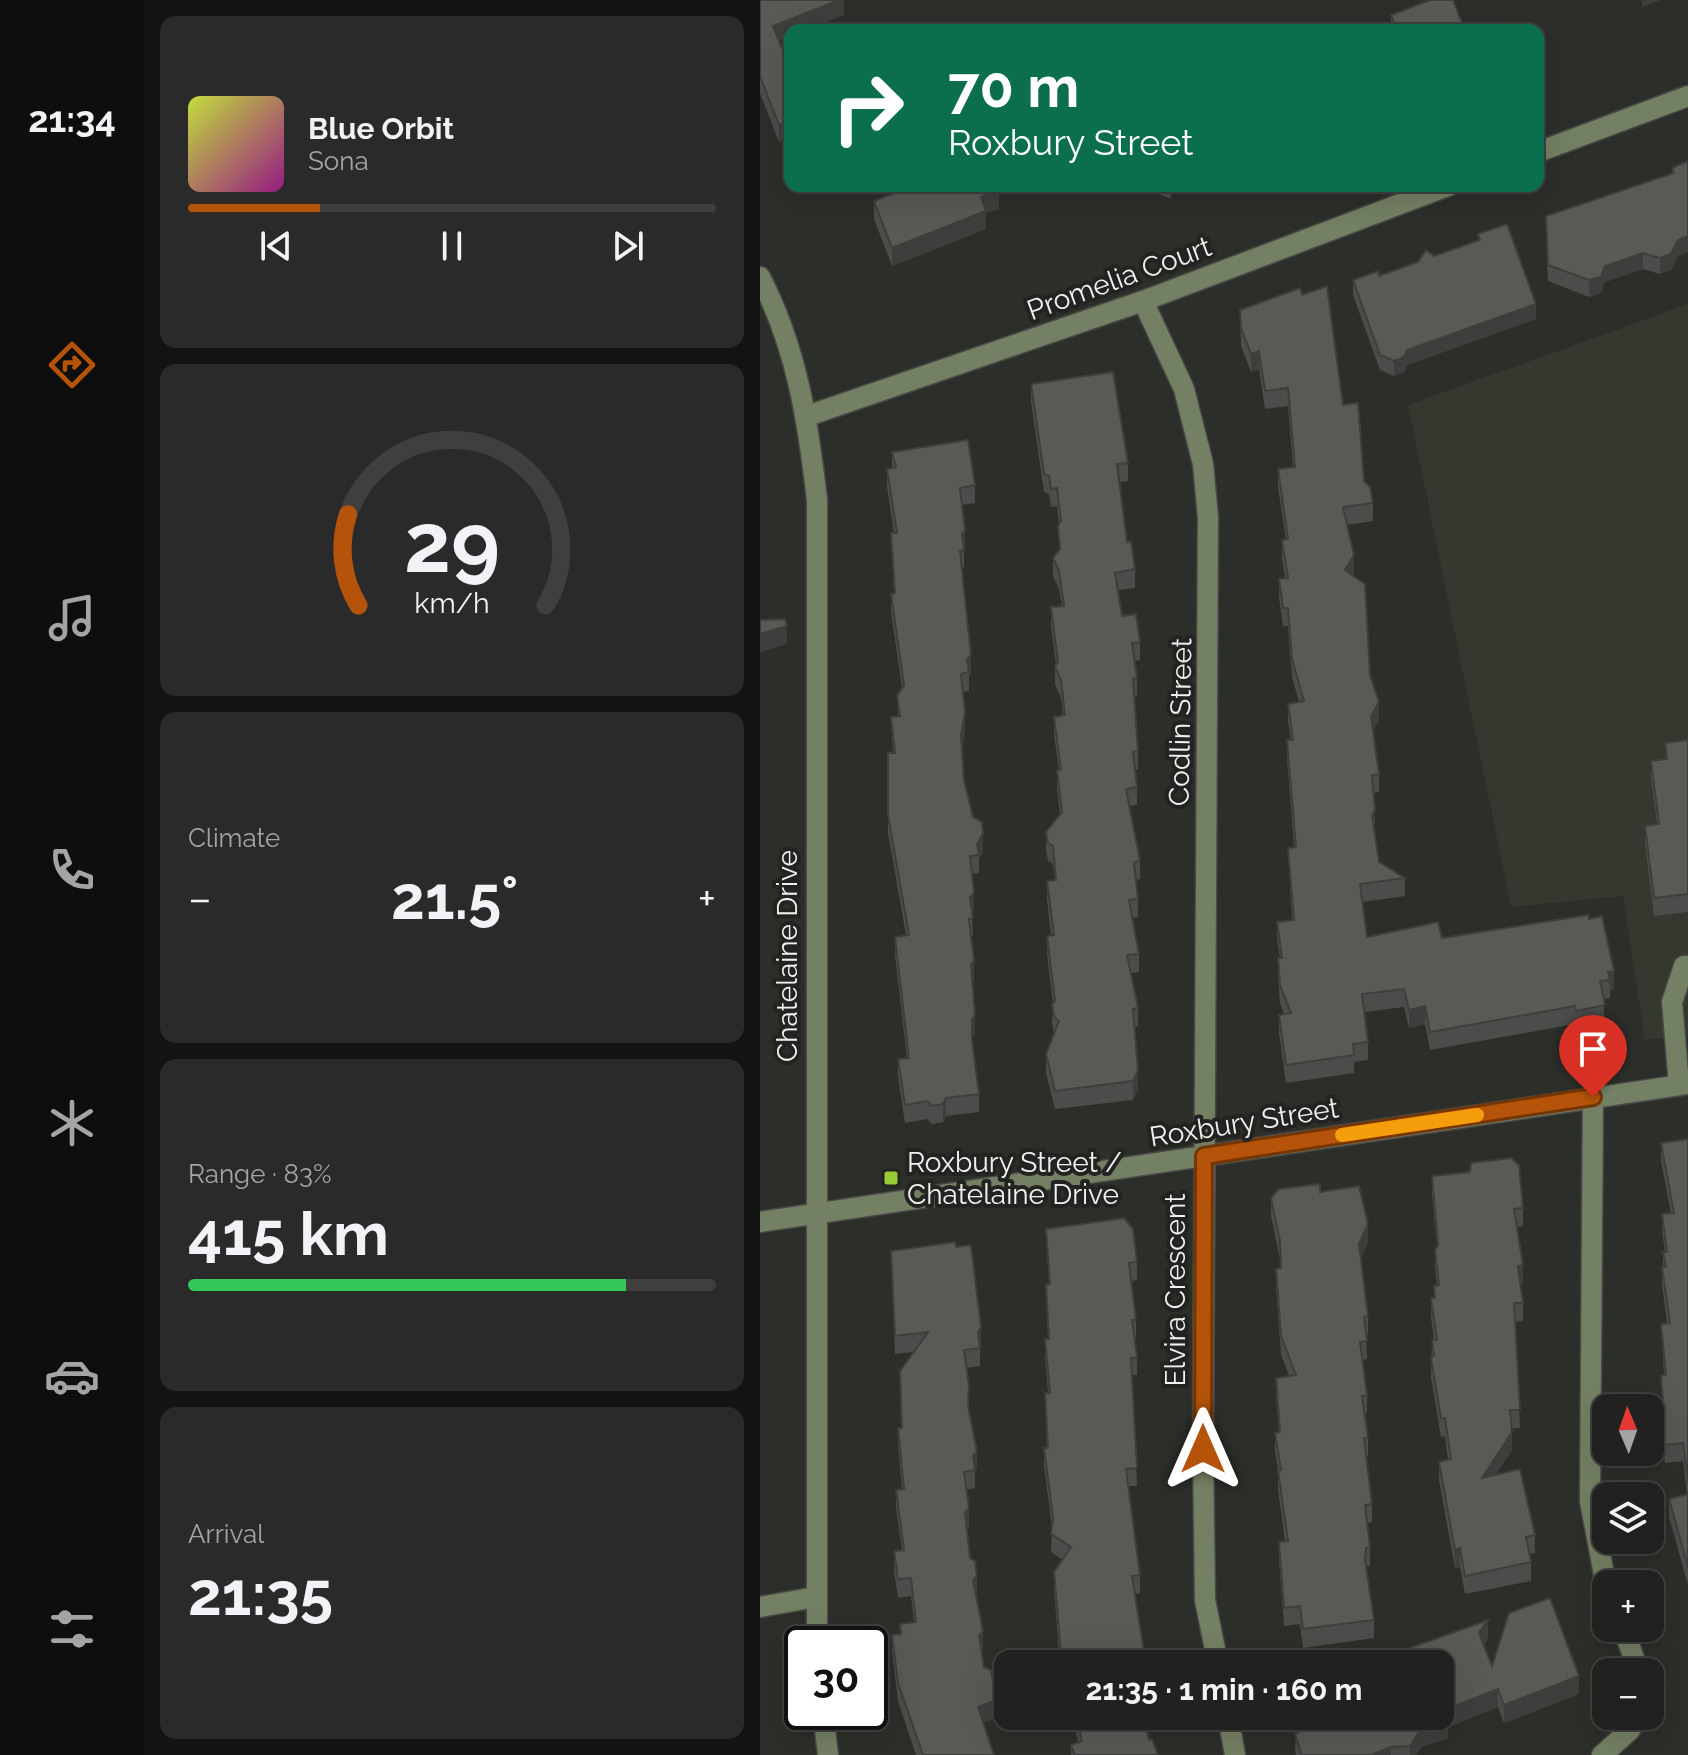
<!DOCTYPE html>
<meta charset="utf-8">
<style>
:root{--surface:#212220;--page:#292a29;--text:#f1f3f6;--muted:#a2a4a5;--line:#3e3f3e;--accent:#b45309}
body{margin:0;font-family:Raleway,sans-serif;background:var(--page);color:var(--text);height:100vh;display:flex;flex-direction:column;font-size:30px;white-space:nowrap}
*{box-sizing:border-box;margin:0}
p{font-size:26px;color:var(--muted)}
.icon{flex:none;width:44px;height:44px;fill:none;stroke:currentColor;stroke-width:2;stroke-linecap:round;stroke-linejoin:round}
.map{position:relative;flex:1;overflow:hidden}
.sheet{display:flex;flex-direction:column;gap:16px;padding:16px;background:#121312;width:616px}
.sheet>*{flex:none}
.hud{position:absolute;left:24px;top:24px;width:760px;height:168px;border-radius:16px;box-shadow:0 8px 32px #0002,0 0 0 2px var(--line);background:#0b6e4f;color:#fff;overflow:hidden}
.needle{width:52px;rotate:358deg}
.controls{position:absolute;left:832px;top:1394px;display:grid;gap:16px}
.controls a{display:grid;place-items:center;width:72px;height:72px;border-radius:16px;background:var(--surface);box-shadow:0 8px 32px #0002,0 0 0 2px var(--line);font-size:40px}
.speed{position:absolute;left:24px;top:1626px;display:flex;gap:16px;font-size:40px;font-weight:700;text-align:center}
.speed>*{display:grid;place-content:center;width:104px;height:104px;border-radius:50%;background:var(--surface);box-shadow:0 8px 32px #0002,0 0 0 2px var(--line);line-height:1}
.speed .limit{border:4px solid #111;border-radius:12px;background:#fff;color:#111}
.pin{position:absolute;display:grid;place-items:center;width:68px;height:68px;color:#fff;margin:-82px -34px;border-radius:50% 50% 50% 0;rotate:-45deg;box-shadow:0 0 8px #0007}
.pin .icon{rotate:45deg}
.me{position:absolute;width:88px;margin:-44px;rotate:0deg;stroke-linejoin:round;filter:drop-shadow(0 0 6px #0008)}
.turn{display:flex;align-items:center;gap:28px;height:168px;padding:0 32px;font-size:36px}
.turn .icon{width:104px;height:104px;stroke-width:2.5}
.turn b{display:block;font-size:56px;line-height:68px}
.big{font-size:60px;font-weight:700;line-height:1.1}
.sheet .tile{flex:1;display:flex;flex-direction:column;justify-content:center;gap:12px;min-width:0;padding:0 28px;border-radius:16px;background:var(--page)}
.sheet .dial{align-items:center;gap:0}
.dial svg{height:208px;overflow:visible;fill:none;stroke:var(--line);stroke-width:7;stroke-linecap:round;text-anchor:middle}
.dial text{fill:var(--text);stroke:none}
.song{display:flex;align-items:center;gap:24px}
.cover{width:96px;height:96px;border-radius:12px;background:linear-gradient(135deg,hsl(70 70% 55%),hsl(310 70% 35%))}
.played{height:8px;border-radius:4px;background:linear-gradient(90deg,var(--accent) 25%,var(--line) 25%)}
.keys{display:flex;justify-content:space-around;direction:ltr}
.heat{display:flex;justify-content:space-between;align-items:center;font-size:44px;direction:ltr}
.charge{height:12px;border-radius:6px;background:linear-gradient(90deg,#34c759 83%,var(--line) 0)}
.trip{position:absolute;left:234px;top:1650px;width:460px;height:80px;border-radius:16px;background:var(--surface);box-shadow:0 8px 32px #0002,0 0 0 2px var(--line);font-weight:700;line-height:80px;text-align:center}
main{display:flex;flex:1;min-height:0}
.tab-bar{display:flex;flex-direction:column;width:144px;justify-content:space-around;align-items:center;background:#0d0e0d;color:var(--muted)}
.tab-bar .icon{width:56px;height:56px}
.tab-bar .active{color:var(--accent)}
.tab-bar b{font-size:36px;color:var(--text)}
.map>svg:first-child{display:block}
.built{fill:#34382f}
.lines{fill:none;stroke-linecap:round;stroke-linejoin:round}
.minor-casing{stroke:#484946;stroke-width:23}
.minor{stroke:#748064;stroke-width:20}
.wall{fill:#4c4d4a}
.shaded-wall{fill:#3e3f3c}
.building{fill:#585a56;stroke:#3e3f3c;stroke-width:2}
.route-casing{stroke:#753606;stroke-width:20}
.route{stroke:#b45309;stroke-width:14}
.slow{stroke:#f59e0b;stroke-width:14}
.poi-dot{fill:#99cb36;stroke:#232421;stroke-width:3}
.labels{text-anchor:middle;stroke-width:8;stroke-linejoin:round;paint-order:stroke}
.street-label{font-size:28px;fill:#f1f2f0;stroke:#232421}
.poi-label{font-size:28px;fill:#f1f2f0;stroke:#232421;text-anchor:start}
</style>
<main>
<nav class="tab-bar">
<b>21:34</b>
<svg class="icon active" aria-label="directions" viewBox="0 0 24 24"><path d="M12 3l9 9-9 9-9-9zM9 14v-3h6M13 9l2 2-2 2"/></svg>
<svg class="icon" aria-label="music" viewBox="0 0 24 24"><path d="M9 18V5l10-2v13"/><circle cx="6" cy="18" r="3"/><circle cx="16" cy="16" r="3"/></svg>
<svg class="icon" aria-label="phone" viewBox="0 0 24 24"><path d="M5 4h4l2 5-3 2q2 4 5 5l2-3 5 2v4C11 20 4 13 5 4z"/></svg>
<svg class="icon" aria-label="climate" viewBox="0 0 24 24"><path d="M12 3v18M4 7l16 10M4 17L20 7"/></svg>
<svg class="icon" aria-label="car" viewBox="0 0 24 24"><path d="M5 17H2v-5l4-1 3-4h7l3 4 3 1v5h-3M9 17h6M6 11h13"/><circle cx="7" cy="17" r="2"/><circle cx="17" cy="17" r="2"/></svg>
<svg class="icon" aria-label="filters" viewBox="0 0 24 24"><path d="M4 7h16M4 17h16"/><circle cx="9" cy="7" r="2"/><circle cx="15" cy="17" r="2"/></svg>
</nav>
<section class="sheet">
<div class="tile">
<div class="song"><i class="cover"></i><div><b>Blue Orbit</b><p>Sona</p></div></div>
<div class="played"></div>
<div class="keys"><svg class="icon" aria-label="previous" viewBox="0 0 24 24"><path d="M18 5L8 12l10 7zM5 5v14"/></svg><svg class="icon" aria-label="pause" viewBox="0 0 24 24"><path d="M8 5v14M16 5v14"/></svg><svg class="icon" aria-label="next" viewBox="0 0 24 24"><path d="M6 5l10 7-10 7zM19 5v14"/></svg></div>
</div>
<div class="tile dial"><svg viewBox="0 0 100 80">
<path d="M14 69A42 42 0 1 1 86 69"/>
<path d="M14 69A42 42 0 0 1 10 34" stroke="#b45309"/>
<text x="50" y="56" font-size="32" font-weight="700">29</text>
<text x="50" y="72" font-size="11">km/h</text>
</svg></div>
<div class="tile"><p>Climate</p>
<div class="heat"><a>−</a><b class="big">21.5°</b><a>+</a></div>
</div>
<div class="tile"><p>Range · 83%</p><b class="big">415 km</b><div class="charge"></div></div>
<div class="tile"><p>Arrival</p><b class="big">21:35</b></div>
</section>
<div class="map">
<svg width="928" height="1755" viewBox="0 0 928 1755">
<rect width="100%" height="100%" fill="#2c2e2a"/>
<!-- built -->
<path class="built" d="M928 304V1035L885 1040 863 896 751 907 648 405Z"/>
<g class="lines">
<defs>
<path id="minor" d="M778 152 928 96
M0 277C37 348 48 422 57 500V1644
M383 301 424 389 443 464 448 517 443 1449 445 1600 458 1664
M47 416 383 301 688 186
M919 1085 912 1002 924 966H928
M833 1097 830 1501 846 1585
M0 1222 928 1084
M0 1607 56 1597
M863 1628 879 1672
M63 1712 68 1755
M468 1716 475 1755
M842 1755 869 1731 879 1716"/>
</defs>
<!-- minor casing -->
<use href="#minor" class="minor-casing"/>
<!-- minor -->
<use href="#minor" class="minor"/>
</g>
<!-- wall -->
<path class="wall" d="M0 0H84V15L19 40 30 68 19 142 0 93Z
M631 15 705 30H631Z
M928 161 918 256 911 270 900 274 883 269 845 282 841 293 829 297 788 281 786 232 912 174V168Z
M149 186H237L239 209 226 213V229L132 266 114 219V201L149 188Z
M382 186H416L410 199Z
M718 234 776 319 647 365 644 372 634 376 620 370 593 295V280L619 276 718 240Z
M480 310 583 405 604 481 613 503V521L587 525 594 574 593 576 619 721 613 730 619 774V792L614 793 615 829 614 830 619 862 645 878V896L602 902 607 937 682 938 828 915 854 989 850 990V998L843 999 845 1023 816 1029 815 1024 670 1050 665 1024 649 1028 644 1007 604 1012 608 1042V1060L594 1062V1073L526 1083 519 1033V1015L524 1014 520 1003 518 976V958H520L517 940V922L532 920 528 848 534 847 527 758V740H531L528 722V704L539 702 532 677 528 626H523L519 597V579L525 578 522 558V540H526L518 487V469L533 467 528 406 505 409 499 369 491 372 481 346Z
M271 384 368 463V481L360 482 367 542 375 569V588L358 590 362 616 380 642V660L375 661 377 678V696L374 697 378 751V769L375 770 377 787V805L370 806 380 861V879L376 880 378 899V917L372 918 379 954V972L371 973 378 1008V1026L375 1027 378 1089 373 1100 295 1109 286 1073V1054L294 1035 292 1023 293 1004 287 954V936H291L287 899V881L295 880 293 864 288 861 286 850V832L300 815 297 789V770H299L294 735V717L303 716 301 698 295 685V666L296 665 291 626V607L302 606 299 589 293 576V558L299 551V525L297 506 291 507 289 494 284 492 271 402Z
M132 452 215 485V503L202 505 205 548 204 549V568L202 569 211 673 209 675V691L203 692 205 732 202 748 204 780 213 817 223 852 219 859V873L212 874 214 911 212 912 213 936H211L214 979 212 981 215 1033 212 1037 219 1094V1112L186 1116 183 1122 172 1124 167 1119 145 1123 138 1077V1059L147 1058 135 955V937L146 935 128 833V753H133L131 717 138 716 137 696 142 688 131 612V594L134 593 131 533H134L127 487V469L132 468Z
M928 740V912L894 916 885 844V826L897 824 891 779V761L905 759V743Z
M928 1139V1585L909 1517V1499L927 1494 923 1461 905 1463 901 1434V1416L903 1415 901 1376 904 1375 901 1324 907 1323 902 1285V1267H903V1252H905L902 1232V1214L911 1213 901 1161V1143Z
M710 1172 763 1208V1226L757 1227 763 1283H760L763 1303V1321L755 1322 760 1428H752V1450L736 1474 775 1535V1553L769 1554 771 1562V1581L705 1594 700 1567 695 1568 679 1480V1462L688 1460 685 1436 681 1437 671 1377 672 1340H674L671 1317V1298H674V1286H677L675 1268V1250L677 1247 672 1194V1176Z
M560 1192 608 1242 601 1258 608 1316V1335H606L607 1359 602 1360 607 1395V1413L604 1414 608 1438V1456H606L612 1504V1522L607 1523 610 1548V1566H606L614 1620V1638L543 1648 540 1624 524 1626 519 1560V1542L525 1541 518 1489V1470L515 1451V1433H519L516 1396V1378L529 1376 521 1354 516 1287V1269L520 1268V1259L511 1216V1198Z
M286 1229 377 1262V1280L371 1281 376 1320V1338H374L377 1357V1375H372L377 1486H369L380 1575V1593L375 1594 386 1664H300L294 1591V1572L303 1560 291 1552 292 1527 284 1466V1448H287L285 1393H288L285 1357V1339H288L286 1285 289 1284Z
M131 1251 221 1345 220 1347V1366L206 1368 209 1411 217 1469 215 1471V1488L206 1490 209 1526 207 1528 210 1558 217 1594 224 1667 236 1718 223 1723 234 1755H156L138 1701 132 1653V1635L140 1634V1624L154 1622 151 1596 138 1598 134 1570V1551L142 1550 136 1508V1490L142 1489 138 1446V1428H141L140 1371 154 1352 135 1354Z
M728 1638 724 1645 732 1666 819 1694 744 1723 738 1707 688 1727V1738L661 1747 656 1755H536L535 1752 536 1733 529 1716H680L633 1659V1654Z
M312 1716H384L389 1740 398 1755H311V1745L318 1742Z"/>
<!-- shaded-wall -->
<path class="shaded-wall" d="M79 0H84V15L45 30H30V36L13 42V26Z
M882 0H900L882 7Z
M30 121V138L19 142V125Z
M410 186H416L410 199Z
M239 191V209L226 213V229L132 266V248L221 197Z
M928 236V252L918 256 911 270 900 274V258L918 240Z
M883 253V269L845 282 841 293 829 297V280L845 266Z
M776 304V319L647 365 644 372 634 376V361L647 350Z
M499 351V369L491 372V354Z
M205 530V548L202 552V534Z
M594 555V574L585 588V570Z
M27 626V644L0 652V634Z
M211 655V673L209 675 207 659Z
M619 702V721L611 734V716Z
M205 713V732L201 753V735Z
M615 811V829L612 833V815Z
M223 834V852L219 859 217 844Z
M214 893V911L210 915V897Z
M214 961V979L211 983V965Z
M854 971V989L850 990 848 972Z
M665 1006V1024L649 1028V1010Z
M215 1015V1033L212 1037V1019Z
M378 1071V1089L373 1100V1081Z
M186 1098V1116L183 1122V1104Z
M608 1224V1242L599 1262V1244Z
M763 1265V1283L758 1284V1266Z
M221 1327V1345L218 1350V1332Z
M752 1432V1450L722 1496V1478Z
M217 1451V1469L215 1471 213 1456Z
M209 1508V1526L205 1530V1512Z
M700 1548V1567L695 1568V1550Z
M217 1576V1594L213 1598V1580Z
M728 1620V1638L719 1651V1633Z
M223 1631V1649L219 1653V1635Z
M819 1676V1694L744 1723V1705Z
M738 1689V1707L688 1727V1738L661 1747 656 1755H650V1746L661 1729 684 1710Z
M236 1700V1718L218 1725V1707Z
M631 1747V1755H611Z"/>
<!-- building -->
<path class="building" d="M0 0H79L13 26 30 68V121L19 125 0 76Z
M670 0H693L705 30H637L631 15Z
M928 161V236L918 240 911 254 900 258 883 253 845 266 841 277 829 280 788 265 786 216 914 173 912 168Z
M152 186H237L239 191 221 197 226 211 132 248 114 201Z
M747 224 776 304 647 350 644 357 634 361 620 355 593 280 618 271 619 276 658 262 666 250 674 256 720 240 718 234Z
M567 286 583 405 598 403 604 481 610 487 613 503 583 507 594 555 585 570 605 584 610 675 619 702 611 716 619 774 612 775 615 811 612 815 619 862 645 878 600 884 607 937 678 922 682 938 828 915 829 919 842 916 854 971 848 972 850 980 840 981 845 1005 816 1011 815 1006 670 1032 665 1006 649 1010 644 989 602 994 608 1042 593 1044 594 1055 526 1065 519 1015 531 1013 520 985 518 958H522L517 922 534 920 528 848 536 847 527 740H533L528 704 544 701 532 659 528 608H523L519 579 528 578 522 540 528 539 518 469 535 467 528 388 505 391 499 351 491 354 481 328 480 310 540 288 542 295Z
M353 372 368 463 357 464 367 542 371 541 375 569 355 573 362 616 376 614 380 642 372 643 377 678 373 679 378 751 373 752 377 787 366 789 380 861 374 862 378 899 369 900 379 954 367 955 378 1008 373 1009 378 1071 373 1081 295 1091 286 1054 299 1021 294 1017 292 1005 295 1001 287 936 294 935 287 881 296 880 293 846 288 843 286 832 302 812 297 770H301L294 717 305 715 301 680 295 666 298 662 291 607 304 606 299 571 293 558 300 549 298 526 301 521 297 488 291 489 289 476 284 474 271 384Z
M208 440 215 485 200 488 205 530 202 534 204 550 200 551 211 655 207 659 209 672 201 674 205 713 201 735 204 780 213 817 222 822 223 834 217 844 219 855 210 856 214 893 210 897 213 918 209 919 214 961 211 965 215 1015 212 1019V1040L219 1094 186 1098 183 1104 172 1106 167 1101 145 1105 138 1059 149 1058 135 937 149 935 128 815V753H135L131 717 140 716 137 696 144 685 131 594 135 593 131 533H137L127 469 136 467 132 452Z
M25 619 27 626 0 634V620Z
M928 740V894L894 898 885 826 899 824 891 761 907 759 905 743Z
M928 1139V1481L923 1443 905 1445 901 1416 904 1415 901 1376 906 1375 901 1324 910 1323 902 1267H906L903 1252H907L902 1214 914 1213 901 1143Z
M751 1158 759 1165 763 1208 754 1209 763 1265 758 1266 763 1303H754L760 1410H750L752 1432 722 1478 760 1469 775 1535 766 1537 771 1562 705 1576 700 1548 695 1550 679 1462 691 1459 685 1418H681L671 1359 674 1355 672 1340H677L671 1298H675L674 1286 679 1285 675 1250 678 1245 672 1176 710 1172 711 1163Z
M560 1184V1192L599 1186 608 1224 599 1244 608 1316 604 1317 607 1341 600 1342 607 1395 602 1396 608 1438H604L612 1504 605 1505 610 1548H606L605 1559 614 1620 543 1629 540 1606 524 1608 519 1542 528 1541 518 1470H521L515 1433 520 1432 516 1378 536 1375 521 1336 516 1269 521 1268 520 1241 511 1198 519 1189Z
M364 1218 373 1229 377 1262 369 1263 376 1320H372L377 1357 371 1358 377 1468 366 1469 380 1575 372 1576 386 1664H304L300 1643 294 1572 311 1547 291 1534 293 1518 284 1448H288L285 1393H290L285 1339H289L286 1285 290 1284 286 1229Z
M195 1242 196 1247 211 1245 221 1327 218 1332 220 1348 204 1350 209 1386 208 1406 217 1451 213 1456 215 1470 204 1472 209 1508 205 1512 210 1558 215 1561 217 1576 213 1580 223 1631 219 1635 224 1667 231 1670 236 1700 218 1707 234 1755H163L138 1683 132 1635 141 1634 140 1624 156 1622 151 1578 138 1579 134 1551 144 1550 136 1490 144 1489 138 1428H142L140 1371 168 1332 135 1336 131 1251Z
M928 1494V1567L909 1499Z
M790 1598 819 1676 744 1705 738 1689 684 1710 688 1720 661 1729 650 1746 631 1747 611 1755H542L535 1734 541 1731 536 1716H680V1664H619L634 1658 633 1654 728 1620 719 1633 732 1666 749 1613Z
M316 1716H384L389 1740 392 1739 398 1755H315L311 1745 322 1741Z"/>
<g class="lines">
<defs>
<path id="route" d="M443 1449 444 1156 833 1097"/>
</defs>
<!-- route casing -->
<use href="#route" class="route-casing"/>
<!-- route -->
<use href="#route" class="route"/>
<!-- slow -->
<path class="slow" d="M582 1135 717 1115"/>
</g>
<!-- markers -->
<rect class="poi-dot" x="123" y="1170" width="16" height="16" rx="4"/>
<g class="labels">
<!-- street labels -->
<g class="street-label">
<text transform="translate(359 278) rotate(-20)" y="10">Promelia Court</text>
<text transform="translate(420 722) rotate(-89)" y="10">Codlin Street</text>
<text transform="translate(27 956) rotate(-90)" y="10">Chatelaine Drive</text>
<text transform="translate(484 1122) rotate(-9)" y="10">Roxbury Street</text>
<text transform="translate(415 1290) rotate(-90)" y="10">Elvira Crescent</text>
</g>
<!-- poi labels -->
<g class="poi-label">
<text x="147" y="1172">Roxbury Street /<tspan x="147" dy="32">Chatelaine Drive</tspan></text>
</g>
</g>
</svg>
<div class="controls">
<a><svg class="needle" viewBox="-14 -14 28 28"><path d="M0-13l5 13h-10z" fill="#e53935"/><path d="M0 13l5-13h-10z" fill="#a2a4a5"/></svg></a>
<a><svg class="icon" aria-label="layers" viewBox="0 0 24 24"><path d="M12 4l9 5-9 5-9-5zM3 14l9 5 9-5"/></svg></a>
<a>+</a>
<a>−</a>
</div>
<div class="speed"><div class="limit">30</div></div>
<div class="pin" style="left:833px;top:1097px;background:#d93025"><svg class="icon" aria-label="arrive" viewBox="0 0 24 24"><path d="M6 21V4h12l-3 4 3 4H6"/></svg></div>
<svg class="me" style="left:443px;top:1449px" viewBox="-20 -20 40 40"><path d="M0-17L14 15 0 8-14 15z" fill="#b45309" stroke="#fff" stroke-width="4"/></svg>
<div class="trip">21:35 · 1 min · 160 m</div>
<div class="hud">
<div class="turn"><svg class="icon" aria-label="right" viewBox="0 0 24 24"><path d="M7 20v-9h11M14 6l5 5-5 5"/></svg><div><b>70 m</b>Roxbury Street</div></div>
</div>
</div>
</main>
